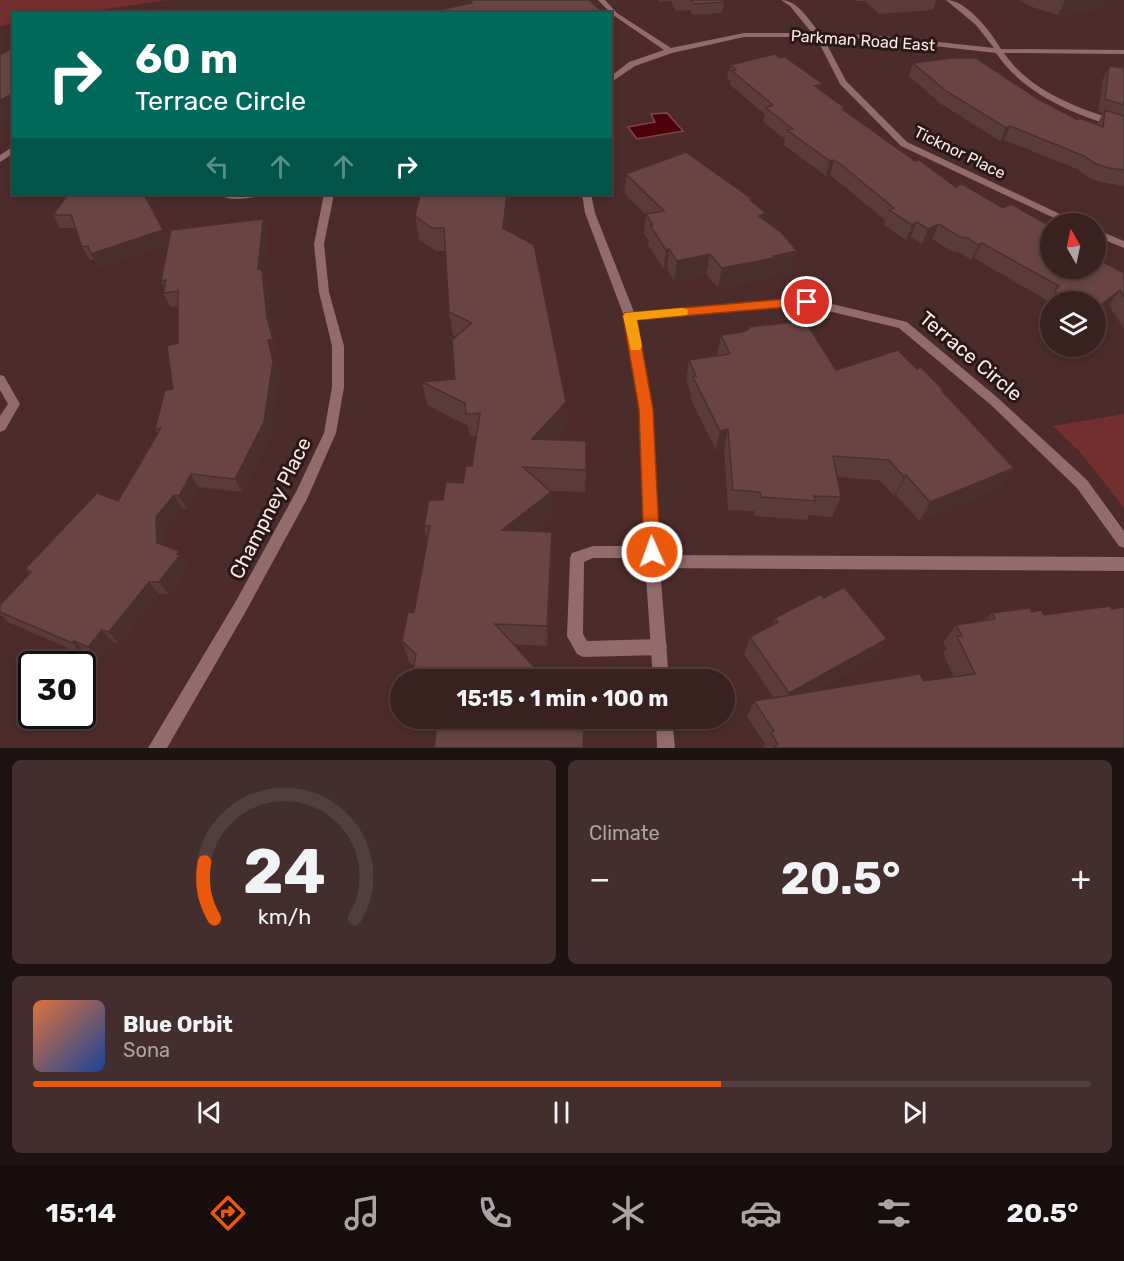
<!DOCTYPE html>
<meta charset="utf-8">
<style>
:root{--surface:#392120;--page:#442e2d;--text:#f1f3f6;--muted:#aba3a5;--line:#533e3e;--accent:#ea580c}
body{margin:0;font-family:Rubik,sans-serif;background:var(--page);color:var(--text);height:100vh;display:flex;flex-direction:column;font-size:22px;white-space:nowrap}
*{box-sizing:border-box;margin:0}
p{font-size:20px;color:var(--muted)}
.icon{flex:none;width:33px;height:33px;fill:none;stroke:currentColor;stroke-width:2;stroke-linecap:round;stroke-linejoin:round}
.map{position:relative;height:748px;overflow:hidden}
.details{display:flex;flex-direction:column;gap:12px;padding:12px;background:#1f1212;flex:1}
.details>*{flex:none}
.top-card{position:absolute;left:12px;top:12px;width:600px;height:183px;border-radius:0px;box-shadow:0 3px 9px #0003,0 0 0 2px var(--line);background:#00695c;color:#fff;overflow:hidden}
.needle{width:39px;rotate:351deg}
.controls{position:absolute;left:1040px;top:213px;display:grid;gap:12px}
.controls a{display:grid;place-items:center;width:66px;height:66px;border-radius:50%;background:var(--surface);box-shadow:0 3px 9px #0003,0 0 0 2px var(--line);font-size:30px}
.speed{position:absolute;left:18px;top:651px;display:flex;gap:12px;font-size:30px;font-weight:700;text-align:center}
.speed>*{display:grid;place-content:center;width:78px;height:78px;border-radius:50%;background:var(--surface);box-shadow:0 3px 9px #0003,0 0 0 2px var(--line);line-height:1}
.speed .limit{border:3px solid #111;border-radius:9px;background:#fff;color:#111}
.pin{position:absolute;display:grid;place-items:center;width:51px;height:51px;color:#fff;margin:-26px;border:3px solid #fff;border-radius:50%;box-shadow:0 2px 6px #0007}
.me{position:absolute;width:66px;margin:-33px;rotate:358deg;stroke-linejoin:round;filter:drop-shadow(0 0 4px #0008)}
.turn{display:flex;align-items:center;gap:21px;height:126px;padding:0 24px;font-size:27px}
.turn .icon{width:78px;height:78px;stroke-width:2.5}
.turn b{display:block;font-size:42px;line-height:51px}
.lanes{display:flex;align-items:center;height:57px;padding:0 24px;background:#0003;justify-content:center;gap:30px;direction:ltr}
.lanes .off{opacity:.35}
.big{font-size:45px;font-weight:700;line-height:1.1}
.details .tile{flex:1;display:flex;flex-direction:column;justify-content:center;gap:9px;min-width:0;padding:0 21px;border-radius:9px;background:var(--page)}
.details .dial{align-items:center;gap:0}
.dial svg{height:156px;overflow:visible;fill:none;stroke:var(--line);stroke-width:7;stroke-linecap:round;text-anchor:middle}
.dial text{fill:var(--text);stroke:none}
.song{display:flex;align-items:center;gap:18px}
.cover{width:72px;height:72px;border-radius:9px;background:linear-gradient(135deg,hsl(20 70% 55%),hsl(220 70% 35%))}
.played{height:6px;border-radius:3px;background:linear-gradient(90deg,var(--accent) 65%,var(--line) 65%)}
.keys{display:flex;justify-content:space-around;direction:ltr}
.heat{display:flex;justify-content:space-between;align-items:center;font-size:33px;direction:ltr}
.details .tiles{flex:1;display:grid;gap:12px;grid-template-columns:1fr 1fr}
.tile:last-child{grid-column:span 2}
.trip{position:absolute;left:390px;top:669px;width:345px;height:60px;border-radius:30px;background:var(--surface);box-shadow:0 3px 9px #0003,0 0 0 2px var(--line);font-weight:700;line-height:60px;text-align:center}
.menu{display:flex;height:96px;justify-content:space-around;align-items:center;background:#170d0d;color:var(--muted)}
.menu .icon{width:42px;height:42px}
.menu .active{color:var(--accent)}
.menu b{font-size:27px;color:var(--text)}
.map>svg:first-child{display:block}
.green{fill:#732e2e}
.water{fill:#4c0008;stroke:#81464b;stroke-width:1.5}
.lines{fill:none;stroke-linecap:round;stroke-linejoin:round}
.service{fill:#926c6a;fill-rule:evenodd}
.minor{fill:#926c6a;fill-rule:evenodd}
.wall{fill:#593b3a}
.shaded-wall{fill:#49302f}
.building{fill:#684543;stroke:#49302f;stroke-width:1.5}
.route{fill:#ea580c;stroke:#983908;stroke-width:1.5}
.slow{fill:#f59e0b}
.labels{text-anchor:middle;stroke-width:6;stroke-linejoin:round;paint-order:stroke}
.far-street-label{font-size:16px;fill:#fee8e7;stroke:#281918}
.street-label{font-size:20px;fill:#fee8e7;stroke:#281918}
</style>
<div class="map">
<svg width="1124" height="748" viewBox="0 0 1124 748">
<rect width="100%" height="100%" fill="#4c2c2a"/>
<!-- green -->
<path class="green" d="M0 0H167L81 13 14 14 13 24 0 26Z
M1124 414V508L1081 453 1053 426Z"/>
<!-- water -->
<path class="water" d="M667 113 683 131 637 139 628 127 655 122 651 114Z"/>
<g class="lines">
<!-- service -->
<path class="service" d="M593 546H652L657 547 659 552 657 557 652 558H593L584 562 583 634 587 641 659 639 665 642 667 647 665 652 659 655 583 657 577 654 567 636 570 558 572 553Z"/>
<!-- minor -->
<path class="minor" d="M598 0H605L617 13 671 48 744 33H812L790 6 781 0C798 0 809 21 820 33L882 36 994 48 976 25 946 0C967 0 991 32 1001 49L1124 50V54L1004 53C1031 93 1081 109 1124 123V129C1077 116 1024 95 996 53L882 40 823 37 846 81 907 142 1081 224H1067L901 146 840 84 816 37H744L672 53 635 66 610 83V77L629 62 664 50 613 15Z
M14 146V153L0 162V155Z
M224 194H261C253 199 230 201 222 196Z
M324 194H334L324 244 329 292 344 346V387L336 433 307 499 246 611 167 748H148L236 601 296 492 324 433 332 387V346L319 292 314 244Z
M582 194H591L595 213 634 312 807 298 907 322 999 399 1087 480 1124 531V548L1119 546 1077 488 991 405 899 328 807 306 636 319 652 409 659 555 1124 557V571L660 568 669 680H653L645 561 640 409 624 316 585 213Z
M1095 229 1124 241V248L1095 236Z
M0 375 4 376 20 404 5 430 0 432V416L8 404 0 390Z
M656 718H672L675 748H657Z"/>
</g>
<!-- wall -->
<path class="wall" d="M659 0H723L724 2 722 13 692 15 690 10 676 11 671 1 659 2Z
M855 0H936L933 10 879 14 864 1H856Z
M1019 0H1104L1099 10 1058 15 1029 6Z
M913 63 1038 99 1078 120 1097 125 1103 113 1098 112 1103 79 1109 66 1124 68V186L1101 182 1089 178 1077 169 1004 140 1000 141 941 104 909 76Z
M730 65 822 91 845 108V110L1050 268 1124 273V329L1109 305 1095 317V302H1050V315L1046 305 1048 301 974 258 971 260 961 253 953 252 932 239 922 244 911 237 906 240 884 225 885 220 834 178 830 175 826 176 784 145 785 139 763 122 765 114 730 85V81L727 79Z
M626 174 752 199V202L765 220 791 271 770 276 769 278 718 288 706 274 674 281 667 269 664 270 648 245 649 241 644 234 646 215 625 194Z
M68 194H158L150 206 169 243 263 219 267 233 264 275 267 283 272 331 278 353 273 354 278 374 270 436 242 492 198 487 187 509 182 508 164 530 165 546 179 551 187 564V565L189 568 168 594H159L119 644 113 642 99 659 86 652 84 655 8 622 0 614V605L29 574 25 569 118 501 158 434 155 429 173 389 178 343V306L170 307 163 293 164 288 161 281 168 244 98 267 94 260H90L82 247 75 228H60L53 215Z
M510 194 507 230 566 426 553 440 586 470 585 492 550 491 551 492 552 515 531 531 552 532 553 554 547 646 513 644 543 677V680H415L413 673 414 666 409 661 402 641 414 613 427 539 424 526 443 500 463 483 472 466 476 436 470 437 468 426 427 405 422 382 455 379 456 337 453 335 449 312 445 251H436L419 240 415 216Z
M748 327 836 370 917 369 944 391 943 393 1001 487 919 521 896 495 894 496 879 480 837 477 841 497 832 517 809 515 807 520 755 516 754 511 728 510 724 449 716 450 690 397 691 392 686 380 689 360 717 356 721 335 742 332 748 330Z
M824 598 887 639 876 656 811 692 924 681 954 677 943 653 947 649 943 642 956 625 985 620 992 613 1124 748H763L765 744 747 717 754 701 774 698 744 654 750 637 772 626 775 618Z"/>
<!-- shaded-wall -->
<path class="shaded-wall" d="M1065 0H1104L1099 10 1058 15Z
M823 84 820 99 815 86Z
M14 92V109L8 113 11 117 5 122 7 124 0 129V101Z
M1010 126 1004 140 1000 141 1006 128Z
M834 160 830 175 826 176 830 161Z
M144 194H158L150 207Z
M507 194H510L505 251 503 228Z
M766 213 762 232 759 216Z
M263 219 267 233 264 275 267 283 272 331 278 353 273 354 278 374 270 436 242 492 235 479 268 340 267 318 258 269Z
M917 222 911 237 906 240 912 225Z
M939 224 932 239 922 244 928 229Z
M163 230 169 244 98 267 91 254Z
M982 243 974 258 971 260 978 245Z
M669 249 667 269 664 270 666 250Z
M797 251 791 271 770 276 769 278 718 288 722 268Z
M710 254 706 274 674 281 677 261Z
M1120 290 1109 305 1095 317 1096 309Z
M566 402V426L533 462 532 439Z
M728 429 724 449 716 450 720 431Z
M1014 468 1001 487 919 521 930 502Z
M191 474 198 487 187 509 179 496Z
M906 475 896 495 894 496 904 477Z
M551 492 552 515 505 552 502 530Z
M174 495 182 508 164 530 166 555 157 543 156 517Z
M552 532 553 554 547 646V626Z
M179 551 187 564V565L189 568 168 594 159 582Z
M149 582 159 594 119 644 109 632Z
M102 630 113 642 99 659 88 647Z
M887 639 876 656 781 708 789 693Z
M74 641 86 652 84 655 72 643Z"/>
<!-- building -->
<path class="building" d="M471 0H589L605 14H432L430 12 472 3Z
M691 0H723L724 2 694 4Z
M14 47V92L0 101V55Z
M775 54 780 58 785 57 823 84 815 86 845 108 842 109 915 161 919 160 956 187 962 184 1003 208 1011 204 1050 226V268H1095V258L1124 273V297L1120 290 1096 309 1095 302H1060L1055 290 1059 286 982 243 978 245 968 238 960 237 939 224 928 229 917 222 912 225 889 210 894 208 839 163 834 160 830 161 787 130 793 129 766 108 773 105 732 71 736 70 730 65Z
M953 58H976L1038 99 1078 120 1079 118 1103 127 1105 110 1124 116V170L1109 168 1096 164 1084 156 1010 126 1006 128 946 91 913 63Z
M1109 66 1124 68V105L1105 99Z
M686 152 752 199 750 200 766 213 759 216 782 233 797 251 773 256 774 258 722 268 710 254 677 261 669 249 666 250 650 225H653L646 214 664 211 626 174Z
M68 194H144L163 230 91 254 88 246 82 247 71 215H53Z
M420 194H507L503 228 534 245 566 402 532 439 586 441V470L523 467 551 492 502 530 552 532 547 626 495 624 543 677 540 680H425L426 674 413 673 416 654 402 641 408 612 414 613 430 526H424L429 500H443L446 482 463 483 466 466H472L480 413 466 414 465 403 422 382 455 379 452 340 472 323 449 312 444 228H432L415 216Z
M263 219 258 269 262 270 267 318 273 339 268 340 273 361 264 422 235 479 191 474 179 496 174 495 156 517 157 543 179 551 177 554 180 555 159 582H149L109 632 102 630 88 647 74 641 72 643 0 612V605L31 572 25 569 97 493 118 501 161 428 155 429 165 390 173 389 167 346 178 343V291L163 293 166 280 161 281 171 230Z
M805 321 836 370 898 350 917 369 921 367 944 391H942L1014 468 930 502 906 475 904 477 889 460 833 456 841 497 814 496 815 501 761 497 760 492 733 490 728 429 720 431 693 377 696 376 689 360 730 354 721 335 742 332 749 329 748 327Z
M844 587 887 639 789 693 750 637 778 622 775 618 821 594 824 598Z
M1110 606 1112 609 1124 607V748H775L774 747 778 744 771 733 774 731 754 701 920 674 924 681 975 674 957 636H962L956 625 995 619 992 613 1030 608 1032 612 1041 610 1044 615Z
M438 718H584L583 748H434Z"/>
<!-- route -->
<path class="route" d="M807 297 813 302 811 305 637 320 653 409 660 552 658 557 652 559 646 557 644 552 639 409 623 316 625 313Z"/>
<!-- slow -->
<path class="slow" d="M682 308 687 309 688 312 687 315 637 320 642 346 640 350H631L623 316 625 313Z"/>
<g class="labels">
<!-- far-street labels -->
<g class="far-street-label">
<text transform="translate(863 40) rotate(4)" y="6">Parkman Road East</text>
<text transform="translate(960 152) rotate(26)" y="6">Ticknor Place</text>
</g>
<!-- street labels -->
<g class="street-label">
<text transform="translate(971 356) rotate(40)" y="7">Terrace Circle</text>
<text transform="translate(270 508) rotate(-63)" y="7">Champney Place</text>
</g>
</g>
</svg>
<div class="controls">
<a><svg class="needle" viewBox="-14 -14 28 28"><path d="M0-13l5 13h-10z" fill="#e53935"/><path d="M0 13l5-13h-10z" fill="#aba3a5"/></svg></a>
<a><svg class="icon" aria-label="layers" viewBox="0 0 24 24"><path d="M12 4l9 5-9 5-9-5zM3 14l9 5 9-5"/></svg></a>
</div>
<div class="speed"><div class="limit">30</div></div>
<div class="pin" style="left:807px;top:302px;background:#d93025"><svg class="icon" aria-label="arrive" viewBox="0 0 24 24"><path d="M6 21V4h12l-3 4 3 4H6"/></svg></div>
<svg class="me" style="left:652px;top:552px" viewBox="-20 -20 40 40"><circle r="17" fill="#ea580c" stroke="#fff" stroke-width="3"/><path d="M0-11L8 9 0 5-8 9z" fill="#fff"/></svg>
<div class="trip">15:15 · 1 min · 100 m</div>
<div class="top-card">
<div class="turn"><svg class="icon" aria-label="right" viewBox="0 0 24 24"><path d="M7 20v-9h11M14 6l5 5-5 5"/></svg><div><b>60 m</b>Terrace Circle</div></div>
<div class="lanes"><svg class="icon off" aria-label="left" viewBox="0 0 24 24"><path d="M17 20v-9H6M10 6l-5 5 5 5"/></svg><svg class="icon off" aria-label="ahead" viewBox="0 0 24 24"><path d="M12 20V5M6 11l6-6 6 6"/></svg><svg class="icon off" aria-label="ahead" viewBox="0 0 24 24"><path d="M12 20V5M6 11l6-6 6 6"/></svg><svg class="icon" aria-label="right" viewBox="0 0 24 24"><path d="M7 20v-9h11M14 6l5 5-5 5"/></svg></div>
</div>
</div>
<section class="details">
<div class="tiles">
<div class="tile dial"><svg viewBox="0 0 100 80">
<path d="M14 69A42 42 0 1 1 86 69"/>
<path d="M14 69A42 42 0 0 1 9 40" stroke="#ea580c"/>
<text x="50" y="56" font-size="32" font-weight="700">24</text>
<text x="50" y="72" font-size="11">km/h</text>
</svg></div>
<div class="tile"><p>Climate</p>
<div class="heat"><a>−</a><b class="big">20.5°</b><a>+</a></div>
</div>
<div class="tile">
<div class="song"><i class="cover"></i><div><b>Blue Orbit</b><p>Sona</p></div></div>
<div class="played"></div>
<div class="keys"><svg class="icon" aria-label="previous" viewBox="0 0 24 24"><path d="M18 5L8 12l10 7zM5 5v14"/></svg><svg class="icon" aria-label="pause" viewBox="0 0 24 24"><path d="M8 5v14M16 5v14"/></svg><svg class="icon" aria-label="next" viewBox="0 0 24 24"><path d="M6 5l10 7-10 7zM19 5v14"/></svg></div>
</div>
</div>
</section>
<nav class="menu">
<b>15:14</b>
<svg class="icon active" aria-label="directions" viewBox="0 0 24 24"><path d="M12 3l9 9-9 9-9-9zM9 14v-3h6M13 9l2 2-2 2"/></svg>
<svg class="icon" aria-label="music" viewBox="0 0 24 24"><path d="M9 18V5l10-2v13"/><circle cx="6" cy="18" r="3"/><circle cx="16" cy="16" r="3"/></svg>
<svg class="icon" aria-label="phone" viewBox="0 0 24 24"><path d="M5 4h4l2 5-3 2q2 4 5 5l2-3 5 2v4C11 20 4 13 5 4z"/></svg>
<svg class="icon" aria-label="climate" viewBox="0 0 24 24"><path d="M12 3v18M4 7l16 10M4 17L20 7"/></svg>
<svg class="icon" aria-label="car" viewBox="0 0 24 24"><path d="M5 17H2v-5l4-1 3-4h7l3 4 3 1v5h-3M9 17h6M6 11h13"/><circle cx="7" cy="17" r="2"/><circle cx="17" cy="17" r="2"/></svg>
<svg class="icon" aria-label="filters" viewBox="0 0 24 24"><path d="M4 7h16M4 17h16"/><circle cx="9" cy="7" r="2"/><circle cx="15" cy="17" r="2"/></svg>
<b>20.5°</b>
</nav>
